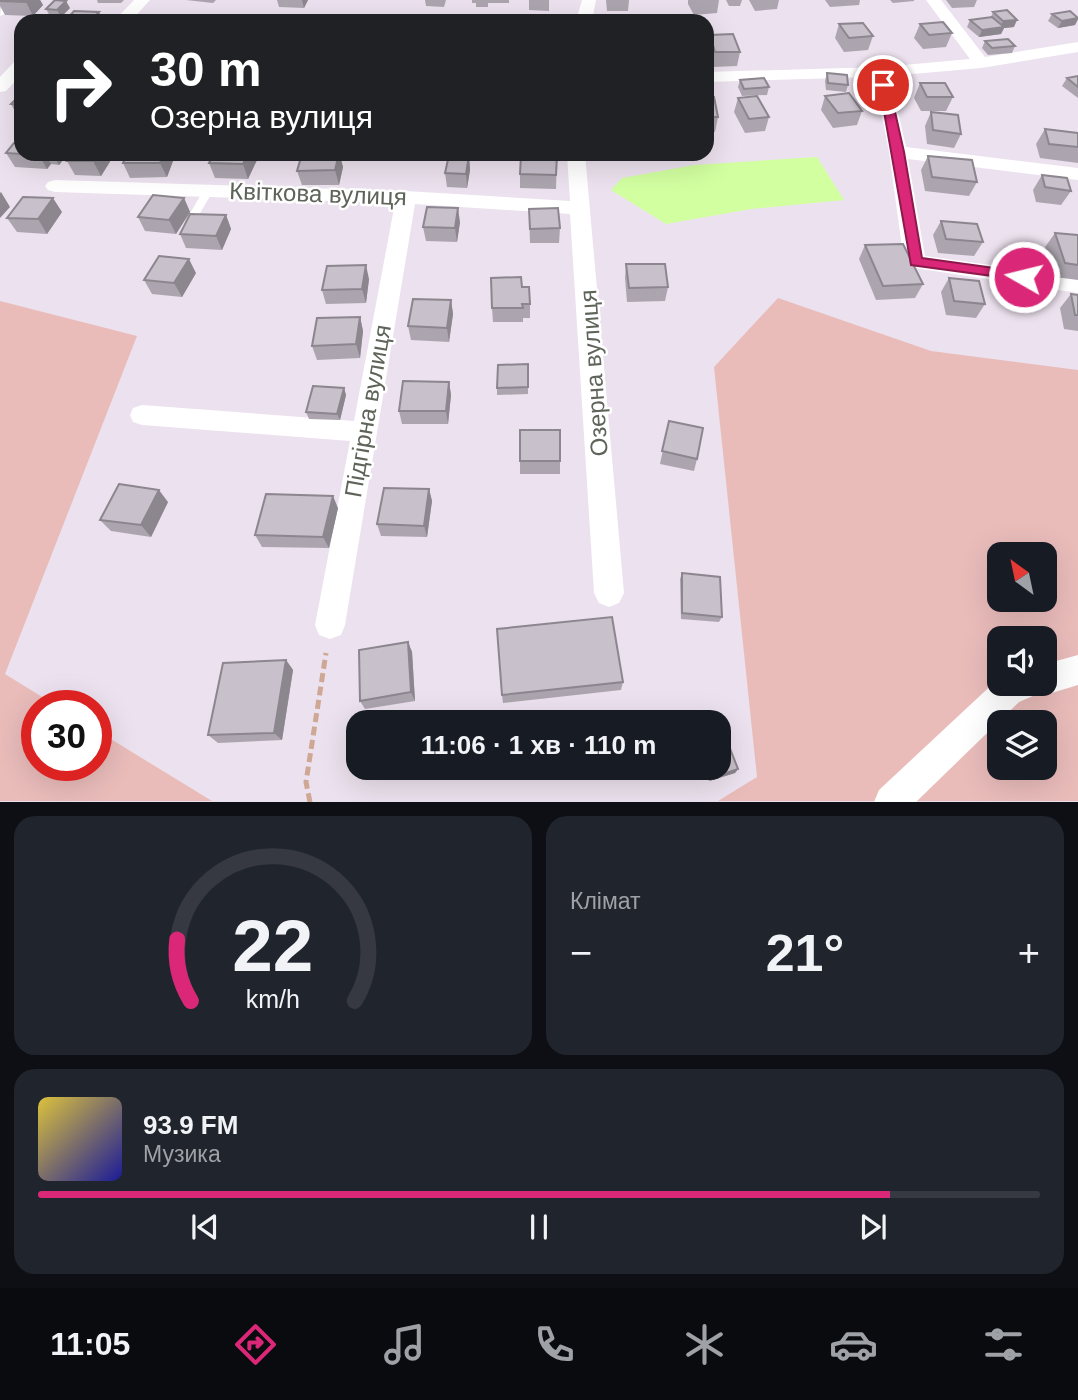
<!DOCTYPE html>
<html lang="uk">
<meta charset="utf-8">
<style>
:root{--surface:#171b24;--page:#20242c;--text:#f1f3f6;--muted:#9ea1a6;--line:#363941;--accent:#db2777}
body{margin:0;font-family:Helvetica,sans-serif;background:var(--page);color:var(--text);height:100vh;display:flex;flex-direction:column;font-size:26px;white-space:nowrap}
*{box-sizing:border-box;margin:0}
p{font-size:23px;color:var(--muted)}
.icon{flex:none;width:38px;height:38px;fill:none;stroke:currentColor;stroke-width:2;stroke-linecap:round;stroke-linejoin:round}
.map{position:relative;height:802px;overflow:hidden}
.side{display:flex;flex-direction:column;gap:14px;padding:14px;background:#0d0f14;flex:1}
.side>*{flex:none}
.banner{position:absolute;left:14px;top:14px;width:700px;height:147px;border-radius:21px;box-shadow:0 7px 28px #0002;background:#202124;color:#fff;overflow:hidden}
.needle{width:46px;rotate:327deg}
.tools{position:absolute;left:987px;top:542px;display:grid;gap:14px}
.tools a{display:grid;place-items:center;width:70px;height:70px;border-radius:14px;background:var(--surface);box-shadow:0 7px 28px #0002;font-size:35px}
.speed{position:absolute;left:21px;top:690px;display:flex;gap:14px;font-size:35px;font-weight:700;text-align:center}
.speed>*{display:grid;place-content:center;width:91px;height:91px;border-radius:50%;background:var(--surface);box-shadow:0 7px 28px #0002;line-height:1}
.speed .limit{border:10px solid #d22;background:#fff;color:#111}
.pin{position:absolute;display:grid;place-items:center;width:60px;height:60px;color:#fff;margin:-30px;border:4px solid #fff;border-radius:50%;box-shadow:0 2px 7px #0007}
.me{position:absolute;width:77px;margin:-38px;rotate:278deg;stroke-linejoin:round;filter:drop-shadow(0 0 5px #0008)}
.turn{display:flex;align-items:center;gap:24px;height:147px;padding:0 21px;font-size:32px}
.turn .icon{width:91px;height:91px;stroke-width:2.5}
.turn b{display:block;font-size:49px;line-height:60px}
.big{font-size:52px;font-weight:700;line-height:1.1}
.side .card{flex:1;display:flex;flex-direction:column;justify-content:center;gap:10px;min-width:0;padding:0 24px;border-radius:21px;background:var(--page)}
.side .dial{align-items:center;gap:0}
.dial svg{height:182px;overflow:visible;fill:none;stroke:var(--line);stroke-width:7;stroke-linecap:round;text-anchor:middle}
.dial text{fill:var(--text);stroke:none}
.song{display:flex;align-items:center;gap:21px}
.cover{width:84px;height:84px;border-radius:10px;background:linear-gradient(135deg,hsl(50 70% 55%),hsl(240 70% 35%))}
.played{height:7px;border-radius:4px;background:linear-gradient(90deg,var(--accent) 85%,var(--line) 85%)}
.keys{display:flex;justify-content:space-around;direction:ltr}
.heat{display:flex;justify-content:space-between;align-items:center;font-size:38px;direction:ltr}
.side .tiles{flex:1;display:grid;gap:14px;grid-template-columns:1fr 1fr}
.card:last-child{grid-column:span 2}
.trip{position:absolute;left:346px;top:710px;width:385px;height:70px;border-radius:21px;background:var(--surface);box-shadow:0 7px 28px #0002;font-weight:700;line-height:70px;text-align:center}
.dock{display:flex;height:112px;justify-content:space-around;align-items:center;background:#090b0e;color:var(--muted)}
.dock .icon{width:49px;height:49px}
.dock .selected{color:var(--accent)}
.dock b{font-size:32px;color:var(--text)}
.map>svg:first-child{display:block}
.green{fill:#e9bcba;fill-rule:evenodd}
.water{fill:#d2ffa0}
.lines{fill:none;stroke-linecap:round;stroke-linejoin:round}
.path{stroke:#cfa895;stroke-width:5;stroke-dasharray:9 4.5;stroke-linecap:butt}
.service{fill:#fff;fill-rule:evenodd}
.minor{fill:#fff;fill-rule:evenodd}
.wall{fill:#aca5af}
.shaded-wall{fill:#8c868e}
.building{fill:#c8c0cb;stroke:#8c868e;stroke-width:2}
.route{fill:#db2777;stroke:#8e194d;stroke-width:2}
.labels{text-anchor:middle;stroke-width:5;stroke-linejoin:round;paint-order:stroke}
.street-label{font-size:24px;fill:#5e6459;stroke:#fff}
</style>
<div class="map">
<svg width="1078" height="802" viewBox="0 0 1078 802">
<rect width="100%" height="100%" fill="#ece1ee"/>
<!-- green -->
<path class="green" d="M778 298 931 351 1078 370V801H718L757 777 714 367ZM999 555H1045V600H999ZM999 639H1045V684H999ZM999 723H1045V768H999Z
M0 301 137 336 5 674 55 705H37V765H96V730L212 801H0Z"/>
<!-- water -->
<path class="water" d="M817 157 844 200 751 209 666 224 611 190 622 178 694 165Z"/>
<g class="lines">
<!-- path -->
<path class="path" d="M310 802 306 782 326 653"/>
<!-- service -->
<path class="service" d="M208 188 213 191 192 227 191 229H183L182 227 203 191Z"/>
<!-- minor -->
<path class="minor" d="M2 0H18L5 14 0 16Z
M134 0H150L131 21H114Z
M582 0H596L592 21H576Z
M926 0H941L985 57 1078 42V52L981 68 890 76 906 147 1078 168V180L908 159 925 256 1078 277V293L908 267 904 262 889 152 874 77 707 82V72L881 67 970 59Z
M21 60V75L6 91 0 92V77L15 61Z
M567 154H585L624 593 619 603 609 607 599 603 594 593 570 214 415 204 345 625 341 635 330 639 319 635 315 625 350 441 142 425 133 422 130 415 133 408 142 405 354 421 395 203 55 192 48 190 45 186 48 182 55 180 406 191 570 201Z
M1078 655V685L1045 695 1040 693 1019 702 916 802H874L879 790 999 678V684H1045V664Z"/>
</g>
<!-- wall -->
<path class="wall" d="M0 0H40L43 5 33 16 5 15 0 6Z
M97 0H124L121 3H98Z
M186 0H216L213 3Z
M277 0H308L304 8 279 7Z
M425 0H446L444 7 426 6Z
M472 0H509V3H488V7H476V3H472Z
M529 0H549V11L529 10Z
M606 0H629L628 11H607Z
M688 0H719L717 13 694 15 688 4Z
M726 0H742L740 6H729Z
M749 0H779L777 9 755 11Z
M825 0H860L859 5 830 7Z
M890 0H914V1L893 3Z
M946 0H977L974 7 952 8Z
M70 8 61 17 50 16 46 9Z
M993 12 1014 27 1004 28 1001 34 979 37 967 27 970 20 991 17Z
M1052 14 1078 17V20L1075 25 1058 28 1048 21Z
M839 24 873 36 868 50 844 52 835 38Z
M920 24 952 33 946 47 923 49 914 38Z
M710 35 740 52 737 66 713 67 708 49Z
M985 41 1015 46 1012 53 988 55 982 48Z
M827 73 848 85 846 92 826 90 825 81Z
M1078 76V98L1062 86 1067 78Z
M740 80 769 87 767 95 742 96 738 87Z
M920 83 953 97 946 111H921L914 98Z
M21 94V119H19L11 104Z
M825 96 862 111 857 125 833 128 821 110Z
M707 97 718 117 715 132H707Z
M738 98 769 117 765 131 745 133 734 112Z
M931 112 961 134 954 148 927 144 925 126Z
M1045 129 1078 133V163L1040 158 1036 144Z
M6 153 21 154H68L59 165 51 164 47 169 15 167Z
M72 154H108L111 160 101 176 75 175 67 161Z
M214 154H254L257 160 248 179 215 178 209 163Z
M302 154H340L343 167 339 185H302L297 171Z
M557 155 556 189 520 188V174Z
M469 156 470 170 467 188 447 187 445 173Z
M928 156 977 182 969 196 925 191 921 170Z
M173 161 167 177 130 178 123 163Z
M1042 175 1071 191 1061 205 1036 202 1033 190Z
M184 198 190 212 176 234 145 231 138 217Z
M529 209 560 228 559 243H530Z
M62 212 47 234 17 232 7 218Z
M226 215 231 229 222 250 186 248 180 234Z
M941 221 983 242 974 256 938 253 933 235Z
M460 222 457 242 426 241 423 227Z
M1055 233 1078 235V280L1055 277 1045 247Z
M865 245 923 284 915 298 876 300 859 259Z
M626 264 668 287 665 301 627 302 625 278Z
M196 273 182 297 152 294 144 280Z
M949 278 985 304 976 318 946 315 941 292Z
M369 279 366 303 326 304 322 290Z
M522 287 530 304V318H523V322H493L492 308Z
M1071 294 1078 295V331L1064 329 1060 308Z
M451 300 453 314 449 342 411 340 408 326Z
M360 317 363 331 360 358 317 360 312 346Z
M528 364V394L497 395V388Z
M449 382 451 395 448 424H402L399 411Z
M344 388 346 395 340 420 309 419 306 412Z
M669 421 697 459 694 471 660 464Z
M520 461H560V474H520Z
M429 489 432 501 427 537 381 536 377 524Z
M168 502 151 537 111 531 100 520Z
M338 508 329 548 262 547 255 535Z
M682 573 722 617 719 622 681 619 680 579Z
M408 642 412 652 415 701 365 709 360 701Z
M286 660 293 670 282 740 218 743 208 735Z
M623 682 621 690 503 703 502 695Z
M704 768H719L738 769 735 773 709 781Z"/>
<!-- shaded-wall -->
<path class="shaded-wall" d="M28 0H40L43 5 33 16 26 2Z
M302 0H308L304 8Z
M66 1 70 8 61 17 57 10Z
M99 12 103 21H90Z
M1078 18 1075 25 1058 28 1062 21Z
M1017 20 1014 27 1004 28 1001 34 979 37 982 30 1000 28 1003 21Z
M40 154H45L51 164 47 169 39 155Z
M53 154H68L59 165Z
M98 154H108L111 160 101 176 93 161Z
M164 154H170L173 161 167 177 160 163Z
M248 154H254L257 160 248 179 243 164Z
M339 154 343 167 339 185 335 170Z
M469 156 470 170 467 188 466 174Z
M1 192 10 207 0 218V193Z
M53 198 62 212 47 234 38 219Z
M184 198 190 212 176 234 169 220Z
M458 208 460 222 457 242 455 228Z
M226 215 231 229 222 250 216 236Z
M189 259 196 273 182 297 174 283Z
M366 265 369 279 366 303 362 289Z
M451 300 453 314 449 342 447 328Z
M360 317 363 331 360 358 356 344Z
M449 382 451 395 448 424 446 411Z
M344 388 346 395 340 420 337 414Z
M429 489 432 501 427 537 424 526Z
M159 490 168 502 151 537 141 525Z
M333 496 338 508 329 548 323 537Z
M408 642 412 652 415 701 411 692Z
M286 660 293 670 282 740 274 733Z
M738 769 735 773 709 781 712 778Z"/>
<!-- building -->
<path class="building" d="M0 0H28L26 2 0 1Z
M55 0 66 1 57 10 46 9Z
M1007 10 1017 20 1003 21 993 12Z
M74 11 99 12 90 21H65Z
M1070 11 1078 18 1062 21 1052 14Z
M992 17 1004 27 982 30 970 20Z
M943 22 952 33 929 35 920 24Z
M863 23 873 36 849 38 839 24Z
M733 34 740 52H715L710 35Z
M1008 39 1015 46 992 48 985 41Z
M827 73 847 75 848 85 828 83Z
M1078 76V87L1067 78Z
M764 78 769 87 744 89 740 80Z
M920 83H945L953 97H927Z
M849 93 862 111 838 113 825 96Z
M21 94V105L11 104Z
M757 96 769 117 749 119 738 98Z
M707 97H714L718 117H707Z
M931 112 958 115 961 134 933 130Z
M1045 129 1078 133V147L1049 144Z
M14 143H21V154L6 153Z
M72 154H98L93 161H67Z
M127 154H164L160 163H123Z
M214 154H248L243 164 209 163Z
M302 154H339L335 170 297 171Z
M449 155 469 156 466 174 445 173Z
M521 155H557L556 175 520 174Z
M928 156 972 160 977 182 932 177Z
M1042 175 1067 178 1071 191 1045 187Z
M153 195 184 198 169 220 138 217Z
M23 197 53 198 38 219 7 218Z
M427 207 458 208 455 228 423 227Z
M558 208 560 228 530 229 529 209Z
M190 214 226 215 216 236 180 234Z
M941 221 977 224 983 242 946 239Z
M1055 233 1078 235V265L1065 263Z
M903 244 923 284 883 286 865 245Z
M159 256 189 259 174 283 144 280Z
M626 264H665L668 287 629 288Z
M366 265 362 289 322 290 327 266Z
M521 277 522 287H529L530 304H522L523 308H492L491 278Z
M949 278 979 281 985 304 954 301Z
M1071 294 1078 295V315H1075Z
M413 299 451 300 447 328 408 326Z
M360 317 356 344 312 346 317 318Z
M528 364V387L497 388 498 365Z
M403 381 449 382 446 411H399Z
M313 386 344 388 337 414 306 412Z
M669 421 703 428 697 459 662 451Z
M520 430H560V461H520Z
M119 484 159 490 141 525 100 520Z
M384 488 429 489 424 526 377 524Z
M266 494 333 496 323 537 255 535Z
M682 573 720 577 722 617 682 613Z
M612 617 623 682 502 695 497 629Z
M408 642 411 692 360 701 359 650Z
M286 660 274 733 208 735 223 663Z
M720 723 738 769 712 778 708 768H719Z"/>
<!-- route -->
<path class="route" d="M879 83 889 85 904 152 922 258 1024 272 1029 274V281L911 265Z"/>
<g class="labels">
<!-- street labels -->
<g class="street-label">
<text transform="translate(318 194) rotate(2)" y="8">Квіткова вулиця</text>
<text transform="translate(594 373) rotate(-94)" y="8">Озерна вулиця</text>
<text transform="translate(368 411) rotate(-80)" y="8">Підгірна вулиця</text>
</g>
</g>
</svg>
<div class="tools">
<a><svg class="needle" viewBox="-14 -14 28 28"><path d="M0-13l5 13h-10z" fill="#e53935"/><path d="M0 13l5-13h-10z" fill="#9ea1a6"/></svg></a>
<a><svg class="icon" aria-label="sound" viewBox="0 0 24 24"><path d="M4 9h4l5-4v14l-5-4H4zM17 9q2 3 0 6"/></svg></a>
<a><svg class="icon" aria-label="layers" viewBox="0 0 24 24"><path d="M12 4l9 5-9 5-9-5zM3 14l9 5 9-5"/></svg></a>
</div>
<div class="speed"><div class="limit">30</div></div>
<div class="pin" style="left:883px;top:85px;background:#d93025"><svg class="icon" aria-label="arrive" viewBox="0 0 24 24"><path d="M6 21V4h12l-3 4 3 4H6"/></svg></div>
<svg class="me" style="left:1024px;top:277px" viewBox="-20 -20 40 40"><circle r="17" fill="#db2777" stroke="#fff" stroke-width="3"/><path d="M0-11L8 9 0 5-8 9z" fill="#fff"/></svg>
<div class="trip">11:06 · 1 хв · 110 m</div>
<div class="banner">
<div class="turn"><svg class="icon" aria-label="right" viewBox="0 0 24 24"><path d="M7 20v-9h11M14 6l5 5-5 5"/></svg><div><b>30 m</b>Озерна вулиця</div></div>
</div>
</div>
<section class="side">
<div class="tiles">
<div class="card dial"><svg viewBox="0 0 100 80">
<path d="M14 69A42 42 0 1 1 86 69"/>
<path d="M14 69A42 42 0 0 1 8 42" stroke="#db2777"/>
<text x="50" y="56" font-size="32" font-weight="700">22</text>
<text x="50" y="72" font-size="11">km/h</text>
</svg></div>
<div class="card"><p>Клімат</p>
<div class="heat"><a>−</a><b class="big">21°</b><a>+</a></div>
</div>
<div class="card">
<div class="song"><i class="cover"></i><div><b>93.9 FM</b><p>Музика</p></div></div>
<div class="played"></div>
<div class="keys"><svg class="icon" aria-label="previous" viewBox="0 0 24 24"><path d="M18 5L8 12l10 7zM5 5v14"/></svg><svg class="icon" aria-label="pause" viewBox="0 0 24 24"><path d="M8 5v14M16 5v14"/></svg><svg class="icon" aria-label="next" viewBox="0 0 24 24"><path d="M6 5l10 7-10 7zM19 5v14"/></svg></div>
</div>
</div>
</section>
<nav class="dock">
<b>11:05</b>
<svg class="icon selected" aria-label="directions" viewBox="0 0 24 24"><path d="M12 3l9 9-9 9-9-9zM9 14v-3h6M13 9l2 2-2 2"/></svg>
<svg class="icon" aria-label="music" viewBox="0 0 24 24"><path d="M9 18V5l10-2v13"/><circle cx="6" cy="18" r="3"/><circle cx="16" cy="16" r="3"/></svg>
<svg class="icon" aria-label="phone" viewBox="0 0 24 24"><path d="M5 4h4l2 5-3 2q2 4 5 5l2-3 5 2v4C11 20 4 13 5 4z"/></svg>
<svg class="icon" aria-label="climate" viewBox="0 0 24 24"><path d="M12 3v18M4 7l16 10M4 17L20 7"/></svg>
<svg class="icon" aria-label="car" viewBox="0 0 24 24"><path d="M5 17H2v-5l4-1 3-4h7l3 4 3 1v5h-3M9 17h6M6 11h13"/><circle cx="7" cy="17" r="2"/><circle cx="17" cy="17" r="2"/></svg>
<svg class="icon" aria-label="filters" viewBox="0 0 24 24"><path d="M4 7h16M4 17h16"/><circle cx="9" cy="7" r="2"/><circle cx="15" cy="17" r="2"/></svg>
</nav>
